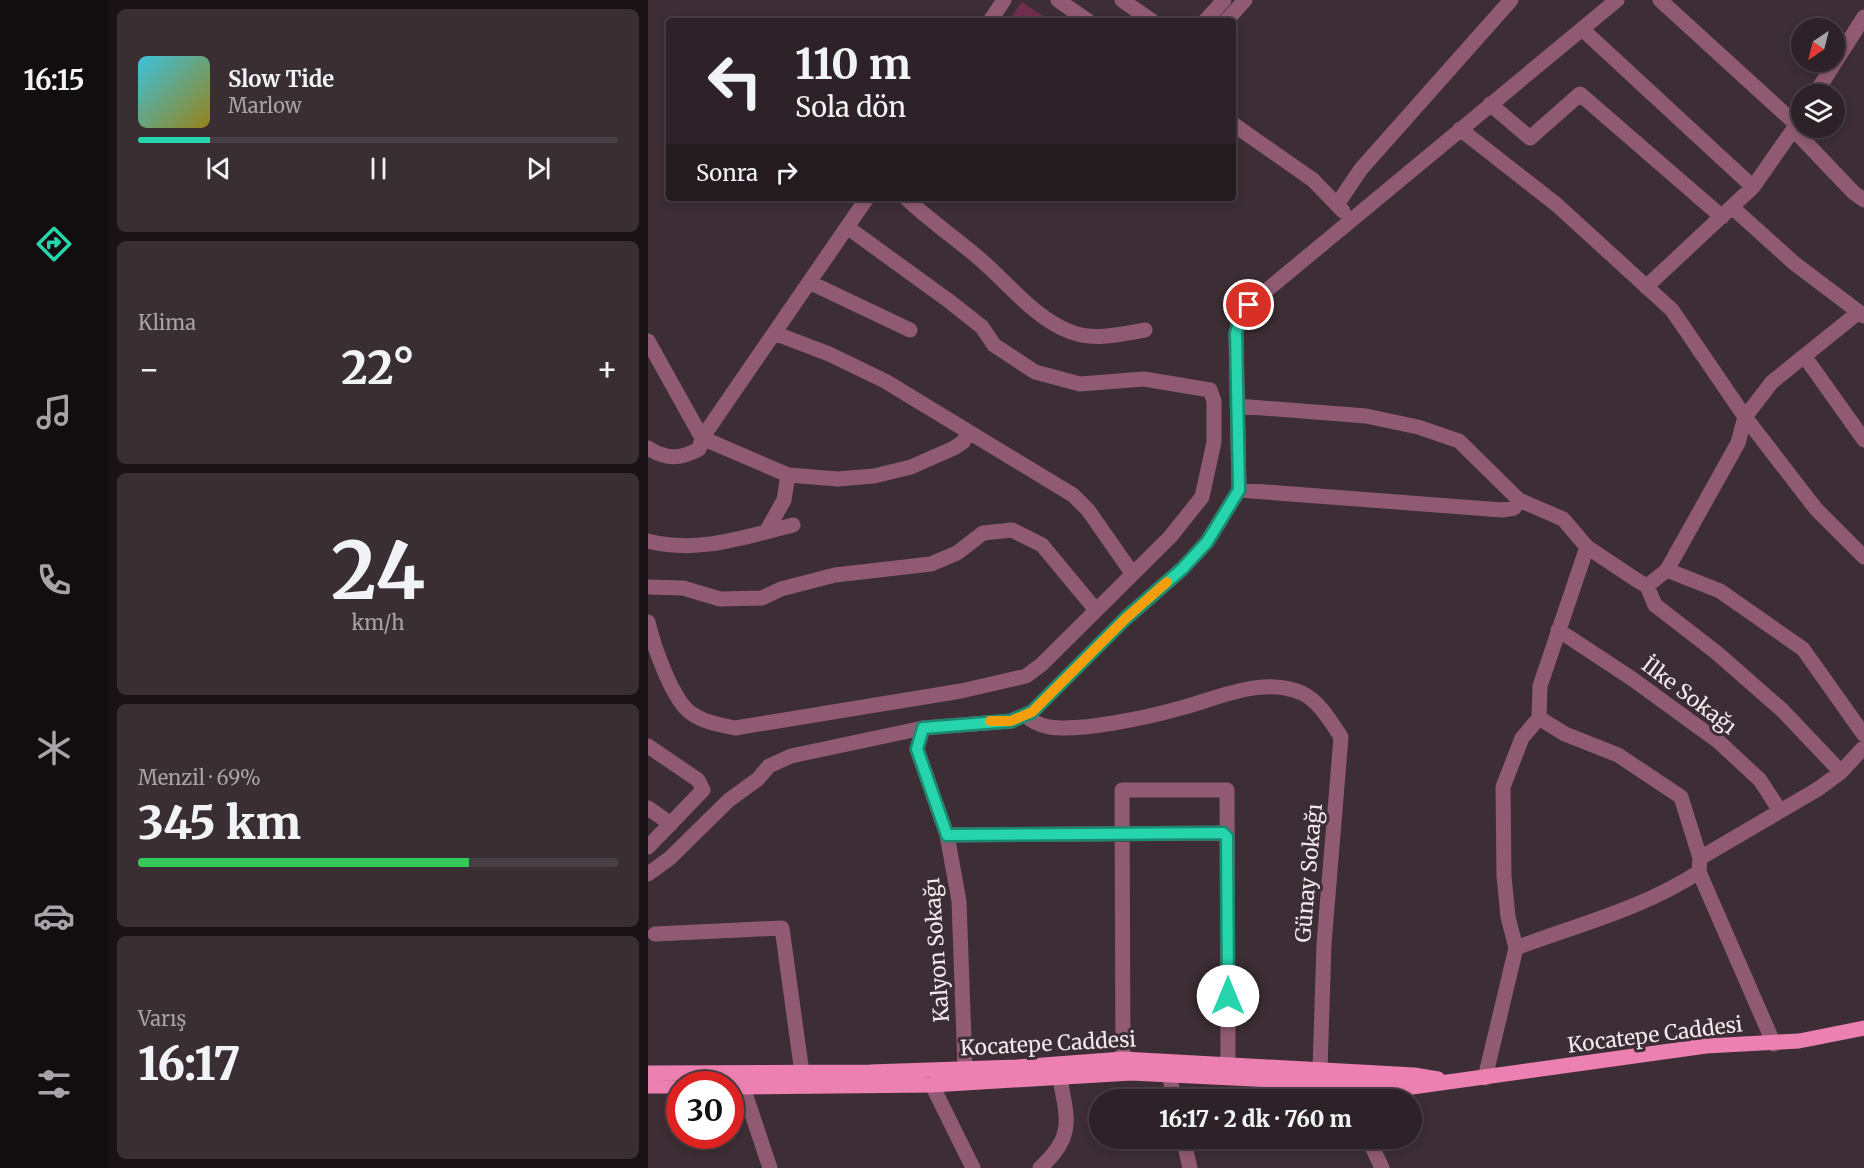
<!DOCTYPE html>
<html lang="tr">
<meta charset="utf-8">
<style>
:root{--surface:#2d2227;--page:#392f33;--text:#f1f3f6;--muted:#a7a4a7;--line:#483f44;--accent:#27d5ad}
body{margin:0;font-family:Merriweather,serif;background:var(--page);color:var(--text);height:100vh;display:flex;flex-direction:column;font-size:22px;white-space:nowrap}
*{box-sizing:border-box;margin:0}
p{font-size:20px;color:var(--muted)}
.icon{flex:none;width:33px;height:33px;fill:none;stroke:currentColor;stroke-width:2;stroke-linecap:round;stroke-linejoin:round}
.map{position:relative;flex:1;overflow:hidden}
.drawer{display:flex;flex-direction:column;gap:9px;padding:9px;background:#191315;width:540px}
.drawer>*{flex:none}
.guide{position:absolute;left:18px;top:18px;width:570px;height:183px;border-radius:6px;box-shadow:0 3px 9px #0003,0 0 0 2px var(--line);background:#2d2227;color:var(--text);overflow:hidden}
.needle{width:39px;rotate:215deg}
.buttons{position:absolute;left:1143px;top:18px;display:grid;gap:12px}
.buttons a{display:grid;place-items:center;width:54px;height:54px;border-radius:50%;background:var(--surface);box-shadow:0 3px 9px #0003,0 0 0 2px var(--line);font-size:30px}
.speed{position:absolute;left:18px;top:1071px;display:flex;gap:12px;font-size:30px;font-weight:700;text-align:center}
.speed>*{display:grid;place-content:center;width:78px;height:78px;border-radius:50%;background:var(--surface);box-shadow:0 3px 9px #0003,0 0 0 2px var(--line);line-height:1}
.speed .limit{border:9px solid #d22;background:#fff;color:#111}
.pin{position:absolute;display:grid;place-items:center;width:51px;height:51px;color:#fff;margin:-26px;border:3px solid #fff;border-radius:50%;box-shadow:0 2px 6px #0007}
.me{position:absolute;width:66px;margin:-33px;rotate:0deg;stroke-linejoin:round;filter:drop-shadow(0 0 4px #0008)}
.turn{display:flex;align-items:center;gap:21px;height:126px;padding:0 30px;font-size:27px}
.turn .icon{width:78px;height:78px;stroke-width:2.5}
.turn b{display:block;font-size:42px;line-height:51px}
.then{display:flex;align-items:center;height:57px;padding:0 30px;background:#0003;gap:12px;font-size:22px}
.big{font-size:45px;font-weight:800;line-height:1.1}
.drawer .card{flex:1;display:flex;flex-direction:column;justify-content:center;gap:9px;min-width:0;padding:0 21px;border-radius:9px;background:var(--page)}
.drawer .dial{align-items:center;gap:0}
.dial b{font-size:78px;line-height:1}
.song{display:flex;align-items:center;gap:18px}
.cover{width:72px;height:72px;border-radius:9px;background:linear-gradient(135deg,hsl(190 70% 55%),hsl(50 70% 35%))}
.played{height:6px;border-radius:3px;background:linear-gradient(90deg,var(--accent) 15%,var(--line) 15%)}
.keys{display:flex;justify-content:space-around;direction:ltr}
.heat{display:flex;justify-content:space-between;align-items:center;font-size:33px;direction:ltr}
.charge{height:9px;border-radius:4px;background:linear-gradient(90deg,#34c759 69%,var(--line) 0)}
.trip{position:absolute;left:441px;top:1089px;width:333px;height:60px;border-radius:30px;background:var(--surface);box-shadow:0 3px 9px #0003,0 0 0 2px var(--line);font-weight:800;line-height:60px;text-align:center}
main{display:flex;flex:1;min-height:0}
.tabs{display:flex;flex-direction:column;width:108px;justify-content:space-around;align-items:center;background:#120e10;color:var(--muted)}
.tabs .icon{width:42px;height:42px}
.tabs .current{color:var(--accent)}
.tabs b{font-size:27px;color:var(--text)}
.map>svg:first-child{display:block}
.green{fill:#702e4e}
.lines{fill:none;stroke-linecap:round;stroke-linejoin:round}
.minor{stroke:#905b72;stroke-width:15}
.major{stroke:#eb80b1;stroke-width:15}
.route-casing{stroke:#198a70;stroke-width:15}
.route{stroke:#27d5ad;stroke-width:10}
.slow{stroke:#f59e0b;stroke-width:10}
.labels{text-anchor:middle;stroke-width:6;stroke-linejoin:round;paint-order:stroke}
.street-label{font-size:21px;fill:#f2e9ed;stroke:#3c2e34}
</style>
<main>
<nav class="tabs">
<b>16:15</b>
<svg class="icon current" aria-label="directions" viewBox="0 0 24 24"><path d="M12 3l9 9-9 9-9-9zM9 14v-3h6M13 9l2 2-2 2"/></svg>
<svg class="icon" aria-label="music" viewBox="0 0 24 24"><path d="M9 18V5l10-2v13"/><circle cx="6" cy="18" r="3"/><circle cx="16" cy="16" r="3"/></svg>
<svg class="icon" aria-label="phone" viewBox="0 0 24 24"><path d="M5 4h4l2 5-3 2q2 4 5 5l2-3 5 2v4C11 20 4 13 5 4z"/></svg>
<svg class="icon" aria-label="climate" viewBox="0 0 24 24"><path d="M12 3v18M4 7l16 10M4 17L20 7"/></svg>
<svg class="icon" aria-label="car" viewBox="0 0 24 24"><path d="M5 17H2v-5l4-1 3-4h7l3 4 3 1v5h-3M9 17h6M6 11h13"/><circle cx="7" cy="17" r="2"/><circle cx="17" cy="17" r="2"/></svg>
<svg class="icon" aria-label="filters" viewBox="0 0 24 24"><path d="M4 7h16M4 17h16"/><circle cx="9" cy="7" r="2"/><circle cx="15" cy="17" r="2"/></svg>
</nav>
<section class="drawer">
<div class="card">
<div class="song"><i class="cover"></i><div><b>Slow Tide</b><p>Marlow</p></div></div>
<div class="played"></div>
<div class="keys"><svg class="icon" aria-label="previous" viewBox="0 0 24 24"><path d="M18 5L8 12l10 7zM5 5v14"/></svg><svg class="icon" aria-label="pause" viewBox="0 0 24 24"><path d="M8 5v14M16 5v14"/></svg><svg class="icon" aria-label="next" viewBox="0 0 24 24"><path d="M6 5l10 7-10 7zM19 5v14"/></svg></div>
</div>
<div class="card"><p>Klima</p>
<div class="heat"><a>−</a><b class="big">22°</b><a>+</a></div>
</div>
<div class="card dial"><b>24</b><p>km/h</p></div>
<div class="card"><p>Menzil · 69%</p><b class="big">345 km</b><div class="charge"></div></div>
<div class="card"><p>Varış</p><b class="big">16:17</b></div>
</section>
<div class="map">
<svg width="1216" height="1168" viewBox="0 0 1216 1168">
<rect width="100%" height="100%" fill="#3c2e34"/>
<!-- green -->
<path class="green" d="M374 2 395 16 392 21H360Z"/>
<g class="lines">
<!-- minor -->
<path class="minor" d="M410 0 440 21
M474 0 504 21
M1012 0 1149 125
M342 21 356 0
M557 21 576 0
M578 21 597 0
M934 29 1105 187
M1167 94 1216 17
M842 104 882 138 932 94 1074 217
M585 124 665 180 695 211
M812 129 909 205 1024 310 1097 417 1168 509 1216 557
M1146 130 1205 192 1216 200
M258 198C280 219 303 235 326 254 357 279 385 318 423 332 446 341 474 334 497 330
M690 203 713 169 863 0
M1085 208 1146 263 1216 316
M161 282 262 330
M998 287 1105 187 1154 117
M1211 312 1124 382 1097 417 1090 443 1019 570 1072 591 1155 649 1216 735
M126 333 181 354 237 381 425 495 440 510 484 573
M0 341 54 438 140 475 190 479 226 476 263 467 306 448 315 442 320 433
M1157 357 1216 440
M589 406 718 416 770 427 811 441 871 500 915 519 939 547 990 581 999 586 1019 570
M0 448C18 460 33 459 51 449L54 438 219 198
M591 490 854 510 866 508 871 500
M118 532 136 500 140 475
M0 541C49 554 97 537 145 525
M939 547 892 686 891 718 917 734 970 755 1033 797 1052 858 1051 872 1126 1044
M999 586 1007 605 1069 653 1134 710 1193 772 1170 789 1052 858
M0 587 35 588 72 599 114 598 133 589 187 575 283 564 309 553 335 533 364 530 394 545 447 609
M0 622C5 644 24 700 43 713 55 722 72 725 87 728L313 691 378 676 393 665 522 537 554 497 566 442V401L562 390 496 379 432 384 387 372 346 345 334 327 301 301 199 227
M910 630 983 678 1071 742 1112 780 1132 811
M377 715C384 722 391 725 401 727 433 732 501 717 533 708 571 698 615 676 654 693 671 701 683 722 693 737L676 944 672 1070
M275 728 269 749 299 835 311 901 317 1068
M0 746 50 780 55 790 0 847
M1193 772 1216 747
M0 808 23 824
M299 835 575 833 579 837
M0 874 22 858 81 800 110 779 121 766 143 756 275 728 363 721 384 712 478 618 534 569 559 542 591 490 588 333 592 319 601 305 969 0
M7 934 134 928 154 1073
M868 948C929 925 996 908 1051 872
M475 1059 474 790H579L580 1064
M521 1075 527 1100
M837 1078 868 948 860 917 856 876 855 787 874 738 891 718
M699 1083 705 1100
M284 1085 325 1168
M95 1087 122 1168
M535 1138 542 1168
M720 1138 734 1168
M392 1168C426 1137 420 1121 412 1079"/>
<!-- major -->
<path class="major" d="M0 1073 222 1072 369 1067 475 1059 766 1075 790 1079
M0 1086H32
M82 1087 284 1085 483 1073 764 1087 1058 1046 1151 1041 1216 1028"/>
</g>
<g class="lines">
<defs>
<path id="route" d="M580 996 579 837 575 833 299 835 269 749 275 728 363 721 384 712 478 618 534 569 559 542 591 490 588 333 592 319 601 305"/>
</defs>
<!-- route casing -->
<use href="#route" class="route-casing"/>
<!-- route -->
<use href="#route" class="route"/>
<!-- slow -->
<path class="slow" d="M342 721H363L384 712 478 618 519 582"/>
</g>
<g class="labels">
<!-- street labels -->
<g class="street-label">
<text transform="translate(1041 696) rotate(37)" y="7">İlke Sokağı</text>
<text transform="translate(661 873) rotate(-85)" y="7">Günay Sokağı</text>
<text transform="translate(289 950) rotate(-94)" y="7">Kalyon Sokağı</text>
<text transform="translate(1007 1035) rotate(-7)" y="7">Kocatepe Caddesi</text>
<text transform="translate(400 1044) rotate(-3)" y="7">Kocatepe Caddesi</text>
</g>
</g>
</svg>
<div class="buttons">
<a><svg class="needle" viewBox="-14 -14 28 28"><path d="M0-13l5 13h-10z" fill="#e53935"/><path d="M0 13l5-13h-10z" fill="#a7a4a7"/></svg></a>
<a><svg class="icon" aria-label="layers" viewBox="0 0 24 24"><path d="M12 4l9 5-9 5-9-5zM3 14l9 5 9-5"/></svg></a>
</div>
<div class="speed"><div class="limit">30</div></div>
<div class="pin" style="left:601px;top:305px;background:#d93025"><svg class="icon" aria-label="arrive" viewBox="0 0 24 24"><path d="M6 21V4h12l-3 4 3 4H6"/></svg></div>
<svg class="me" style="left:580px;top:996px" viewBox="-20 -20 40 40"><circle r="19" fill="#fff"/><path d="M0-13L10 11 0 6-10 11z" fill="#27d5ad"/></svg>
<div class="trip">16:17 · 2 dk · 760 m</div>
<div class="guide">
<div class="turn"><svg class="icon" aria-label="left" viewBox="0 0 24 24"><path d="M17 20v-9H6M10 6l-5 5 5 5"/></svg><div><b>110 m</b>Sola dön</div></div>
<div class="then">Sonra<svg class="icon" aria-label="right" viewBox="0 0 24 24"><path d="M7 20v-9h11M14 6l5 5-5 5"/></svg></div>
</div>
</div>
</main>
